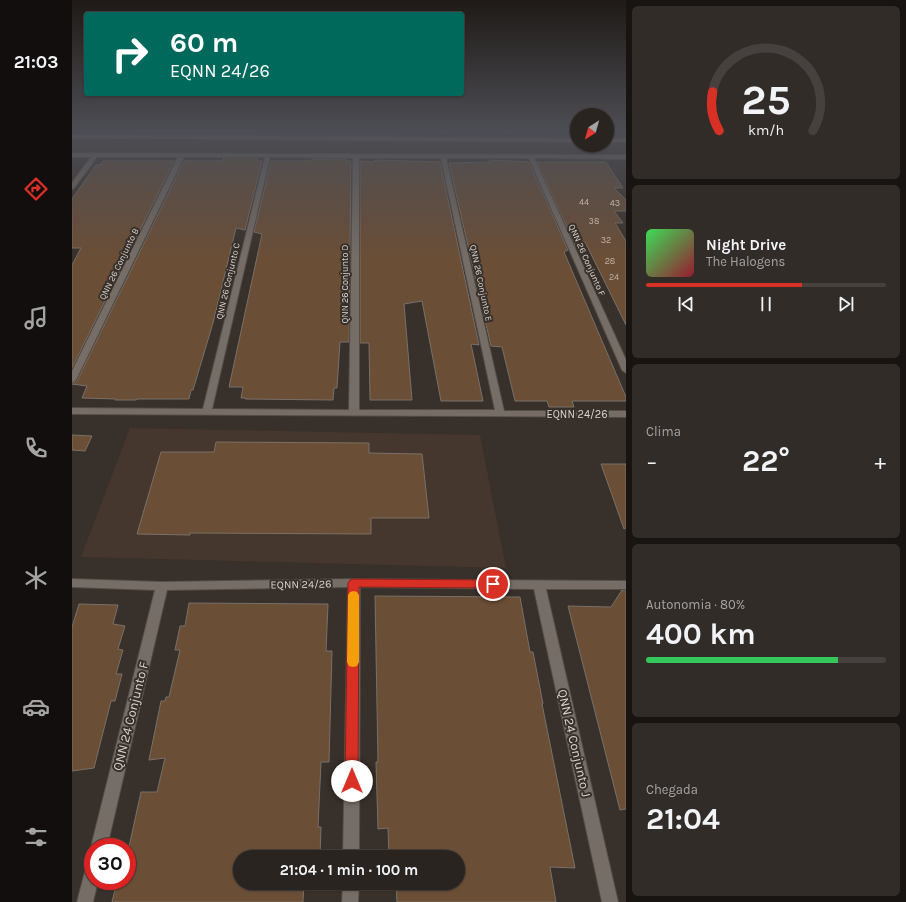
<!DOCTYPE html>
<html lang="pt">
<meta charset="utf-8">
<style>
:root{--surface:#2a2420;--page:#322c29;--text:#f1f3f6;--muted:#a5a4a5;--line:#46413e;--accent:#d93025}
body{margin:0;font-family:Karla,sans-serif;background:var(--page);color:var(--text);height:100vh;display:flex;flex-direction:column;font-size:15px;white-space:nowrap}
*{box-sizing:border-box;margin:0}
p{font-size:13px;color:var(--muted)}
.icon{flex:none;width:22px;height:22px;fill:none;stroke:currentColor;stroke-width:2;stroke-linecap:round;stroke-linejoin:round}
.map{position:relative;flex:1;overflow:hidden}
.details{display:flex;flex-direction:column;gap:6px;padding:6px;background:#171412;width:280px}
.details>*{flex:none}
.hud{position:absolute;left:12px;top:12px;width:380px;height:84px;border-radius:4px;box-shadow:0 1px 3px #0004,0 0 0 1px var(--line);background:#00695c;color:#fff;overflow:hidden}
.needle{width:26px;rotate:217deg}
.fabs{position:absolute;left:498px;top:108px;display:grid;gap:8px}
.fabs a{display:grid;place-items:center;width:44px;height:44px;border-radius:50%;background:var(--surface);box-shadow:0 1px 3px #0004,0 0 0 1px var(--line);font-size:20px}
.speed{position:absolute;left:12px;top:838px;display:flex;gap:8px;font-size:20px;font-weight:700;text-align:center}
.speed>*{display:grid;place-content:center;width:52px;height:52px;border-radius:50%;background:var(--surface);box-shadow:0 1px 3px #0004,0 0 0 1px var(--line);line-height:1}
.speed .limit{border:6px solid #d22;background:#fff;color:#111}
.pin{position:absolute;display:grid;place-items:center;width:34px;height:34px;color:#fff;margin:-17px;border:2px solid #fff;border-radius:50%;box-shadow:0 1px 4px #0007}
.me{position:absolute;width:44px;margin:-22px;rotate:0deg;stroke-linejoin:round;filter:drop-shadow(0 0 3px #0008)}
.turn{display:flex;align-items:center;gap:14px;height:84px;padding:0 20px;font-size:18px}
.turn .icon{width:52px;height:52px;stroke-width:2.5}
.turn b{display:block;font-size:28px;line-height:34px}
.big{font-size:30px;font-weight:700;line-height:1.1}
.details .widget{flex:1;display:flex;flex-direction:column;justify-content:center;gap:6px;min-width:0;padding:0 14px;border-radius:6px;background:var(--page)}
.details .dial{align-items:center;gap:0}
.dial svg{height:104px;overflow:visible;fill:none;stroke:var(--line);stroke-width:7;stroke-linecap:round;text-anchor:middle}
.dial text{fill:var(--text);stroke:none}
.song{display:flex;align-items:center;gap:12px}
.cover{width:48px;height:48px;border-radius:6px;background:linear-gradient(135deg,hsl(130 70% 55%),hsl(350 70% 35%))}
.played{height:4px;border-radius:2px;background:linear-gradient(90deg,var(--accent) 65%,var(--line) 65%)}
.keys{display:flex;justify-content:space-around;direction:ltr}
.heat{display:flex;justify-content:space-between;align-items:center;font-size:22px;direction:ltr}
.charge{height:6px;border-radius:3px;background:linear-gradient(90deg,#34c759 80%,var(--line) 0)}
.trip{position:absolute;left:161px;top:850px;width:232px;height:40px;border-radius:20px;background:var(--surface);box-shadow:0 1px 3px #0004,0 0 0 1px var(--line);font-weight:700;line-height:40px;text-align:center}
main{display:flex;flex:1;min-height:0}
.menu{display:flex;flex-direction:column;width:72px;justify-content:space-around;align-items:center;background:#110e0d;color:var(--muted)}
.menu .icon{width:28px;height:28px}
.menu .on{color:var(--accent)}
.menu b{font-size:18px;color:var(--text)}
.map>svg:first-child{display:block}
.built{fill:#45372d}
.building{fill:#6b4e36;stroke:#797069}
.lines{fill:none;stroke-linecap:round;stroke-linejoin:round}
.street-casing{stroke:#534d47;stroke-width:2}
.primary-casing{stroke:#534d47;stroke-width:2}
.street{fill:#766d66;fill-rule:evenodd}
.primary{fill:#b68c68;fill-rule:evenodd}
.route{fill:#d93025;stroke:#8d1f18}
.slow{fill:#f59e0b}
.labels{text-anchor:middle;stroke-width:4;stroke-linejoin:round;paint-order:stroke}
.number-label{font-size:9px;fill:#beb2aa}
.far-street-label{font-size:9px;fill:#d9d4d0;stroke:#38302a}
.street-label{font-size:11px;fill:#d9d4d0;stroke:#38302a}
.near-street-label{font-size:13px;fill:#d9d4d0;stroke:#38302a}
</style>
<main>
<nav class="menu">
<b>21:03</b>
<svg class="icon on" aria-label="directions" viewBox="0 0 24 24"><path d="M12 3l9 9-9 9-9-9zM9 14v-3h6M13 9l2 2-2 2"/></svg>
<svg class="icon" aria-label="music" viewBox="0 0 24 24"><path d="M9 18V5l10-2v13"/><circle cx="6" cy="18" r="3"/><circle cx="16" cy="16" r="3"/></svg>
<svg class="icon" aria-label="phone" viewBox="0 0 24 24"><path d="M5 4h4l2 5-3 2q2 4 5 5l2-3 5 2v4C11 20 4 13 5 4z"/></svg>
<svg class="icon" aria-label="climate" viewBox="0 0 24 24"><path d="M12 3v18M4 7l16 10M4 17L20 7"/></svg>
<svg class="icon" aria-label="car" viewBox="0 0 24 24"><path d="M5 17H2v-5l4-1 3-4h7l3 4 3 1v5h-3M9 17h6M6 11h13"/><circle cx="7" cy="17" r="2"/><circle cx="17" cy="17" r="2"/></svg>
<svg class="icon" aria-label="filters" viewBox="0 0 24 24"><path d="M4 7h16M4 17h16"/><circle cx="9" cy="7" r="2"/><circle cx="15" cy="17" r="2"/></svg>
</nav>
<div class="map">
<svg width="554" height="902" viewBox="0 0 554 902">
<rect width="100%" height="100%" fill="#38302a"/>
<!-- built -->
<path class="built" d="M58 428 408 435 434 568 9 557Z"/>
<!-- building -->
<path class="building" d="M151 158H185V161H190L173 230 164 228 141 323 121 390H119L117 399H65L64 400H43L44 399 10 398 15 386 0 384 5 381 112 161H152Z
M240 159H274V161H279L277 342H268L265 388H262L261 400 173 399V398H169L171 387H157L190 234 182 232 199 161H239Z
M303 160 368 162 407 345 399 344 411 401H369L350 301 332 304 340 400H298L297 343H288V161L302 162Z
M418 160 457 162 496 250 492 252 554 397V401H500L502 407H477L475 401H443L430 347 419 346 377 163 418 162Z
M31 161H102L0 368V265L9 248H0V199L24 165H28Z
M465 162H534L551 188H542L554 200V211H542L551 223H543L554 241V325L513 242 504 247Z
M0 435 20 436 13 451 0 450Z
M144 442 297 443V453L350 454 357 518H299V534L118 533V535L65 534 89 452H142Z
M529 464H554V528L552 529Z
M550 590H554V809L548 810 496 606 539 607Z
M303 596 448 597 458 652H461L471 704H470L503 868 478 867 484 902H325L324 883H386V857H317L316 828 306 829 304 762H306Z
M117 603 256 604 254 651H260L257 762H249L246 827H249L248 857H168V883H232L231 902H40L45 881H55V856L69 792H85L93 758 77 760 89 701H93L94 697H97L108 650H103L108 626H113Z
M7 604 46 605 41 624 53 626 46 649 51 650 44 674H50L43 701H39L22 768 0 771V627Z"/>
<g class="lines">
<defs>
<path id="street" d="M0 153 554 155V159L462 158 554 360V373L550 370 457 158H374L432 411H554V417L0 414V408L131 409 193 157H112L4 380 0 383V371L106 157H25L2 188 0 189V183L19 157H0ZM198 157 281 158 277 410 140 409ZM287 158H369L423 410H287Z
M0 579 90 582 282 579 554 581V589H474L546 902H530L462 589 288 587 287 857H271L276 587 95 590 35 847H21V852L19 847 83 590 0 587Z
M21 862V881H26L21 902H5L15 864Z
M271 883H287L286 902H270Z"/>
<path id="primary" d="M0 134 505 138V142L0 138Z
M535 138H554V142H535Z"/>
</defs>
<!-- street casing -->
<use href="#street" class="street-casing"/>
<!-- primary casing -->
<use href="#primary" class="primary-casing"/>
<!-- street -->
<use href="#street" class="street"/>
<!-- primary -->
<use href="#primary" class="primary"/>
</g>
<!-- sky -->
<linearGradient id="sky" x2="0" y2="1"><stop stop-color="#1f1a17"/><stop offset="0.51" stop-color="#4d4e55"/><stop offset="1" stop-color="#4d4e55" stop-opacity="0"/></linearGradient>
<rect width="554" height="259" fill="url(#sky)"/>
<!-- route -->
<path class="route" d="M282 579 421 580 425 581 426 584 425 587 421 588 287 587 286 781 284 785 280 787 275 785 273 781 276 583 278 580Z"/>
<!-- slow -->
<path class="slow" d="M282 591 285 592 287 595V662L285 666 281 667 277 666 275 662 276 595 278 592Z"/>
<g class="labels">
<!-- number labels -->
<g class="number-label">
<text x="512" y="205">44</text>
<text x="543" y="206">43</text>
<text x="522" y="224">38</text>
<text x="534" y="243">32</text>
<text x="538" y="264">28</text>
<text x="542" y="280">24</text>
</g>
<!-- far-street labels -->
<g class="far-street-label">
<text transform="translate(515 260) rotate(66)" y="3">QNN 26 Conjunto F</text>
<text transform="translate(47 264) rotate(-64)" y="3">QNN 26 Conjunto B</text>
<text transform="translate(156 281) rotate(-77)" y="3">QNN 26 Conjunto C</text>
<text transform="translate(409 283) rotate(78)" y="3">QNN 26 Conjunto E</text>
<text transform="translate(273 284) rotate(-90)" y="3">QNN 26 Conjunto D</text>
</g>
<!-- street labels -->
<g class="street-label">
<text x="505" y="418">EQNN 24/26</text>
<text transform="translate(229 584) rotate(-1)" y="4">EQNN 24/26</text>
</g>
<!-- near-street labels -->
<g class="near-street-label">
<text transform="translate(58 716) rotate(-76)" y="5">QNN 24 Conjunto F</text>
<text transform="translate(503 743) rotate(77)" y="5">QNN 24 Conjunto J</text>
</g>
</g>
</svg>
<div class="fabs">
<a><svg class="needle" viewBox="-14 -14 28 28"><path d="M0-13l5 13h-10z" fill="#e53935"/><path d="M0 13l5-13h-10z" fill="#a5a4a5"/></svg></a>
</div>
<div class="speed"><div class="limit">30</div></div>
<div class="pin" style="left:421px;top:584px;background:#d93025"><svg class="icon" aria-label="arrive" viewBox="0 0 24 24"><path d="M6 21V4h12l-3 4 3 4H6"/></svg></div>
<svg class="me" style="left:280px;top:781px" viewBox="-20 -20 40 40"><circle r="19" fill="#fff"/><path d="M0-13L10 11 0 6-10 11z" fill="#d93025"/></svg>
<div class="trip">21:04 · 1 min · 100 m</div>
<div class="hud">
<div class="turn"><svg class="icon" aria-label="right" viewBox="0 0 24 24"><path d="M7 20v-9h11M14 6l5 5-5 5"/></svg><div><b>60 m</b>EQNN 24/26</div></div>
</div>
</div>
<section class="details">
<div class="widget dial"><svg viewBox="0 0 100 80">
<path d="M14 69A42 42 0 1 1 86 69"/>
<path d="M14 69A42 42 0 0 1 9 39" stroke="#d93025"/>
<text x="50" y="56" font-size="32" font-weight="700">25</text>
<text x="50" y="72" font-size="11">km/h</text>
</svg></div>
<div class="widget">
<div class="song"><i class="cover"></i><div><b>Night Drive</b><p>The Halogens</p></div></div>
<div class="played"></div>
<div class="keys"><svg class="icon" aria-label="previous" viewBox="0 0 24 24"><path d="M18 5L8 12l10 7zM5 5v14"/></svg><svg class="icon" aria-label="pause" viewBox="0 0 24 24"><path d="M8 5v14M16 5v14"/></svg><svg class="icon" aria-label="next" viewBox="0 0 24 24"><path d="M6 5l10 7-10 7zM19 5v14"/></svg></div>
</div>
<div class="widget"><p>Clima</p>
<div class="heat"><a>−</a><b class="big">22°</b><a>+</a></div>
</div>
<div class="widget"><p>Autonomia · 80%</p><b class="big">400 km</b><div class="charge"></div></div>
<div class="widget"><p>Chegada</p><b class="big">21:04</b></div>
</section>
</main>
